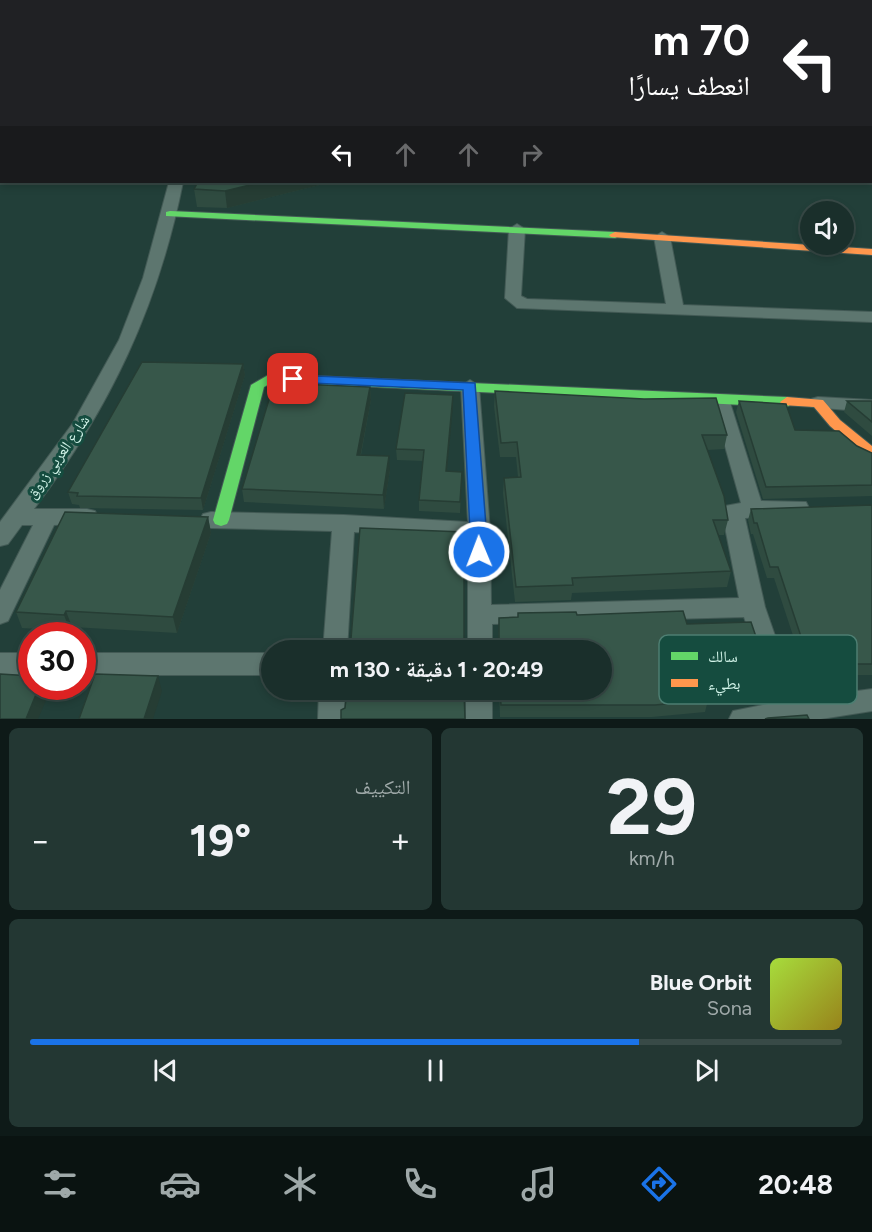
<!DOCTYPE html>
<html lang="ar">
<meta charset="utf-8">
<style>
:root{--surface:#1a2f2b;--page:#233733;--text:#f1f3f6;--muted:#9fa9a9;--line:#384a47;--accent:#1a73e8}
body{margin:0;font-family:Figtree,"Noto Naskh Arabic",sans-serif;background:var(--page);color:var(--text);direction:rtl;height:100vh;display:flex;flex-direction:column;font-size:22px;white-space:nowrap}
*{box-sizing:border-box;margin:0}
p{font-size:20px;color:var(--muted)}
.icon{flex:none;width:33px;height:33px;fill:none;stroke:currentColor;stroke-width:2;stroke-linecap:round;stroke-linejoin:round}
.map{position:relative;height:719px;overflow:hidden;direction:ltr}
.details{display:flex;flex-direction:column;gap:9px;padding:9px;background:#0e1a18;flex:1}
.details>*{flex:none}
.hud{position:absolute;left:0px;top:0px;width:873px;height:183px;box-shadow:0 3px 9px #0003,0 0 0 2px var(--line);direction:rtl;background:#202124;color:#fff;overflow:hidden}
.fabs{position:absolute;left:800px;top:201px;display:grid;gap:12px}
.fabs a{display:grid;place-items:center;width:54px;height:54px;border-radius:50%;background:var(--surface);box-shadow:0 3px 9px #0003,0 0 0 2px var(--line);font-size:30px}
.speed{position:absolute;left:18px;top:622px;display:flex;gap:12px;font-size:30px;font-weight:700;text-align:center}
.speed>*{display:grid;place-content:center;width:78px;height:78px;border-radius:50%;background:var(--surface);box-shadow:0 3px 9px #0003,0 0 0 2px var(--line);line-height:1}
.speed .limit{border:9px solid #d22;background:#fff;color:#111}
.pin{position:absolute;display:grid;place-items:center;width:51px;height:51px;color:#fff;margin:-26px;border-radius:12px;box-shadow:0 3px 9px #0006}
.me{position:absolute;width:66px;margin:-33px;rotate:359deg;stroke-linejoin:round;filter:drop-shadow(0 0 4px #0008)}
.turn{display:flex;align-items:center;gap:21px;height:126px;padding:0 24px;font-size:27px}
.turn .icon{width:78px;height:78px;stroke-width:2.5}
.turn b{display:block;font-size:42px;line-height:51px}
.lanes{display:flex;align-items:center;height:57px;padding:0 24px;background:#0003;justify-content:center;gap:30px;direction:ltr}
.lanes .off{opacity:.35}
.big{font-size:45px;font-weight:700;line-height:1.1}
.details .card{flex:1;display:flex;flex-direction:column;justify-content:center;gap:9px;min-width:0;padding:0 21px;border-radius:9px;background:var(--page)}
.details .dial{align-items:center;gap:0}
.dial b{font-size:78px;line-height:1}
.song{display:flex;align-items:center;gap:18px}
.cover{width:72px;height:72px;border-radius:9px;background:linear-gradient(135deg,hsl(80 70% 55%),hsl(50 70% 35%))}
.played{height:6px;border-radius:3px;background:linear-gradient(90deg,var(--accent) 75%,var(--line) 75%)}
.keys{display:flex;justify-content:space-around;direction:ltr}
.heat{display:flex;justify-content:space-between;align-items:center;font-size:33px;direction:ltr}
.details .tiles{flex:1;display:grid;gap:9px;grid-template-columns:1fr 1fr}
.card:last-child{grid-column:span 2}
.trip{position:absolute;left:261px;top:640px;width:351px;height:60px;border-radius:30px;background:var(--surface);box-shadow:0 3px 9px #0003,0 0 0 2px var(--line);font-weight:700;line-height:60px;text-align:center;direction:rtl}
.dock{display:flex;height:96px;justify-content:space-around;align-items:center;background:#0a1311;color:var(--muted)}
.dock .icon{width:42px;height:42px}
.dock .current{color:var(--accent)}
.dock b{font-size:27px;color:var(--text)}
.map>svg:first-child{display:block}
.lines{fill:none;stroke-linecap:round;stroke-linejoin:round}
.lane-casing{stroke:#435a55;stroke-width:2}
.street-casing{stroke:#435a55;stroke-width:2}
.fast-casing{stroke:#435a55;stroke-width:2}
.slow-casing{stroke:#435a55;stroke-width:2}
.lane{fill:#5d766f;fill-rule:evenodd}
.street{fill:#5d766f;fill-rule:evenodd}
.fast{fill:#63d668;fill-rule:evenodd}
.slow{fill:#ff974d;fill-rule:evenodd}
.wall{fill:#2f4b40}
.shaded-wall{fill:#263d34}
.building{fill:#37574a;stroke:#263d34;stroke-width:1.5}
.route{fill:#1a73e8;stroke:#114b97;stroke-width:1.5}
.labels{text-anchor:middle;stroke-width:6;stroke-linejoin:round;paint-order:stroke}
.street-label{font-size:15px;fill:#d1f3e8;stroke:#154c3f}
.key{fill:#154c3f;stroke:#4d7e72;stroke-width:1.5}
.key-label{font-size:16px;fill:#d1f3e8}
</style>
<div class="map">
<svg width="872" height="719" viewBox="0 0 872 719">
<rect width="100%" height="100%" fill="#223f39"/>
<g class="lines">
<defs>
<path id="lane" d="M204 0 215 2H204Z"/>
<path id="street" d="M256 0H267L255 2Z
M293 0H304L292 2Z
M382 0H392L381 2Z
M657 0H667L668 2H658Z
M814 0H824L825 2H815Z
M0 8H2V14H0Z
M0 162H2V170H0Z
M169 182H183C158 307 110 408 34 509H87L95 511 98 517 95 523 54 525 8 621 0 624V590L33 525H22L8 544 0 546V522L73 423 119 340 143 278Z
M517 224 525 229 521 296 527 299 666 304 654 237 662 232 670 237 683 305 872 312V322L517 308 505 298 509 229Z
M470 380 479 386 490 531 491 605 739 598 722 512 725 506 741 503 712 400 714 396H728L761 501 806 502 809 508 806 514 798 516 745 518 765 607 797 699 872 689V711L821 719H729L733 711 773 703 744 617 492 624V651H468V539L354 532 347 651H323L332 531 211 528 203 526 200 520 203 514 211 512 344 515 468 522 461 386Z
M818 397 872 400V412L811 407 809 403 811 399Z
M0 653H32V675H0Z
M82 653H272V675H82Z
M319 690H345L344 719H318Z
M466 690H492V719H466Z"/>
<path id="fast" d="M170 211 615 232 621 235 615 238 166 216V212Z
M270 374 787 397 794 402 787 407 273 382 264 387 229 520 227 524 221 526 215 524 213 520 251 385Z"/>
<path id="slow" d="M615 232 872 249V255L611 237 609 235Z
M787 397 823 400 840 420 872 446V459L867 458 830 426 814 407 782 405 780 402Z"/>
</defs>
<!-- lane casing -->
<use href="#lane" class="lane-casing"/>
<!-- street casing -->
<use href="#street" class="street-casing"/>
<!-- fast casing -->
<use href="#fast" class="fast-casing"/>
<!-- slow casing -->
<use href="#slow" class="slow-casing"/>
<!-- lane -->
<use href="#lane" class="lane"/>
<!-- street -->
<use href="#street" class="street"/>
<!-- fast -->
<use href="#fast" class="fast"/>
<!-- slow -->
<use href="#slow" class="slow"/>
</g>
<!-- wall -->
<path class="wall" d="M332 182 227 208 197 207 194 189Z
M243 364 245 375 203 510 80 508 79 505 72 504 68 492Z
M370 387 371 400 361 455 390 470 384 509 244 502 242 489Z
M495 391 727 435 724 449 707 450 728 520 724 535H718L731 571 727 587 572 593 571 600 515 602 503 493 504 478 518 477 516 457H500L494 406Z
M453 395 447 471 462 472 460 513 419 511V500L423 461 397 460 396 449Z
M739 401 795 430 857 446 872 453V496L763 499 736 412Z
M847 401H872V436L844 412Z
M872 505V675H849L845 688 810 687 774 578H767L753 534H751L748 520 751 509Z
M208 517 211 533 177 633 72 627 70 631 22 628 16 612Z
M518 613 577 615 687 624 771 681 767 693 707 695 708 700 705 712 652 717H500L499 690H602V651H498L499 618 518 617Z"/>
<!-- shaded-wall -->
<path class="shaded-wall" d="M262 182H332L227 208 225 191Z
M243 364 245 375 203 510 201 498Z
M370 387 371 400 358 468 357 455Z
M453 395V406L446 482V471Z
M389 456 390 470 384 509 383 495Z
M208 517 211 533 177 633 173 617Z
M66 611 72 627 70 631 64 615Z
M158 676 162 691 153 719H144Z
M39 687H48L50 691 38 719H26Z"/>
<!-- building -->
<path class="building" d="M198 182H262L225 191 194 189Z
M142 362 243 364 201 498 77 496 78 493 68 492Z
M274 383 370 387 357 455 389 456 383 495 242 489Z
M495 391 644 399 716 398 727 435H702L724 496 728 520H713L731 571 572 578 573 585 516 587 504 478 521 477 517 442 501 443Z
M405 393 453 395 446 471 462 472 460 502 419 500 424 450 396 449Z
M739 401 786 404 795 430 839 431 857 446 872 453V485L766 487Z
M847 401H872V422Z
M872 505V664H845L850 676H814L778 567H770L757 523H754L751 509Z
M65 512 208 517 173 617 66 611 64 615 16 612Z
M360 528 464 532V651H350Z
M683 611 687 624 751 622 771 681 704 683 708 700 655 705H501L500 690H602V651H499V618L518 617V613L576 612 577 615Z
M0 674 32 676V687H39L26 719H0Z
M95 674 158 676 144 719H79Z
M347 690H464L465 719H341V710L345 708Z
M807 715 809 719H765L768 718Z"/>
<!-- route -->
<path class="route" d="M293 375 475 383 488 552 485 557H473L471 552 463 390 288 382V376Z"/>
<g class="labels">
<!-- street labels -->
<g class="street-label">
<text transform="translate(58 457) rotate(-55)" y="5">شارع العربي زروق</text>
</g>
</g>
<!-- legend -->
<rect x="659" y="635" width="198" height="69" rx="9" class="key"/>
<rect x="671" y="652" width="27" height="8" fill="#63d668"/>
<rect x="671" y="679" width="27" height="8" fill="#ff974d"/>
<g class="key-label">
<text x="708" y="662">سالك</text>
<text x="708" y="689">بطيء</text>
</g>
</svg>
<div class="fabs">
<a><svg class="icon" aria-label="sound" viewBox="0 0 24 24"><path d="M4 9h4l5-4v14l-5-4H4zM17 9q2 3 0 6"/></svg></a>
</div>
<div class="speed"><div class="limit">30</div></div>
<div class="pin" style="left:293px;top:379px;background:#d93025"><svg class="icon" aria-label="arrive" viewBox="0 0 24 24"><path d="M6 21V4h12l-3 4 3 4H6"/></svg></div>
<svg class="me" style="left:479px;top:552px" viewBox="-20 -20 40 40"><circle r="17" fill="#1a73e8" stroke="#fff" stroke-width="3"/><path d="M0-11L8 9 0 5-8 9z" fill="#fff"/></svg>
<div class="trip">20:49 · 1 دقيقة · 130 m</div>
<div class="hud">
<div class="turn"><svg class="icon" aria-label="left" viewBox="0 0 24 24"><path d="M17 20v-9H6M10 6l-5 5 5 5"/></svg><div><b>70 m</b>انعطف يسارًا</div></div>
<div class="lanes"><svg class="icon" aria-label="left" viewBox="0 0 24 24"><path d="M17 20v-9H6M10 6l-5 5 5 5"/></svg><svg class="icon off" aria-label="ahead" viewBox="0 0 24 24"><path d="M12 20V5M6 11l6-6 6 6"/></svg><svg class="icon off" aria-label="ahead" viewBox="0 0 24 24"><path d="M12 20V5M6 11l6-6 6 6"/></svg><svg class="icon off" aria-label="right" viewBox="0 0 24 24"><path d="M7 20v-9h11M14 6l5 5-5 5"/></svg></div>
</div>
</div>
<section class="details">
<div class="tiles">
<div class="card dial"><b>29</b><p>km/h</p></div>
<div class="card"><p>التكييف</p>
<div class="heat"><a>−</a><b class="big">19°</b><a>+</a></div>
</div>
<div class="card">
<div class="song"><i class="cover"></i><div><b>Blue Orbit</b><p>Sona</p></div></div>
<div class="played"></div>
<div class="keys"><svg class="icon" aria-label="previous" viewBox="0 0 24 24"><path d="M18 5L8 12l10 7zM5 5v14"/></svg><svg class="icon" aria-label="pause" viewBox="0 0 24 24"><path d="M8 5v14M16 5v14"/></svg><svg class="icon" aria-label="next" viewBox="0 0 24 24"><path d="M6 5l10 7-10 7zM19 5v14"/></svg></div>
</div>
</div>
</section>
<nav class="dock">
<b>20:48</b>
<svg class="icon current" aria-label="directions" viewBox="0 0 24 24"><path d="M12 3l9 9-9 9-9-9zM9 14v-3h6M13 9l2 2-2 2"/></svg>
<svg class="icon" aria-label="music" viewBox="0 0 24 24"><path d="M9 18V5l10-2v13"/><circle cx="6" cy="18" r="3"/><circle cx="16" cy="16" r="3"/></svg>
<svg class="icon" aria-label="phone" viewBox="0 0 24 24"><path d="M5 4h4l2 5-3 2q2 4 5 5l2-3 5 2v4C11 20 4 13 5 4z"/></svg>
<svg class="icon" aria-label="climate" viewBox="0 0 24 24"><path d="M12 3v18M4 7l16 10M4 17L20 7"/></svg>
<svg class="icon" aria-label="car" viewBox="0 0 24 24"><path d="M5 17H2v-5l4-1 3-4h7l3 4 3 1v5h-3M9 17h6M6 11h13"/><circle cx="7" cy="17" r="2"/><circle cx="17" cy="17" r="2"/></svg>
<svg class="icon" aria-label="filters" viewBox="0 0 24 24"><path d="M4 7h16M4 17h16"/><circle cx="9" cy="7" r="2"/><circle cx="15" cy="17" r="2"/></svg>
</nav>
